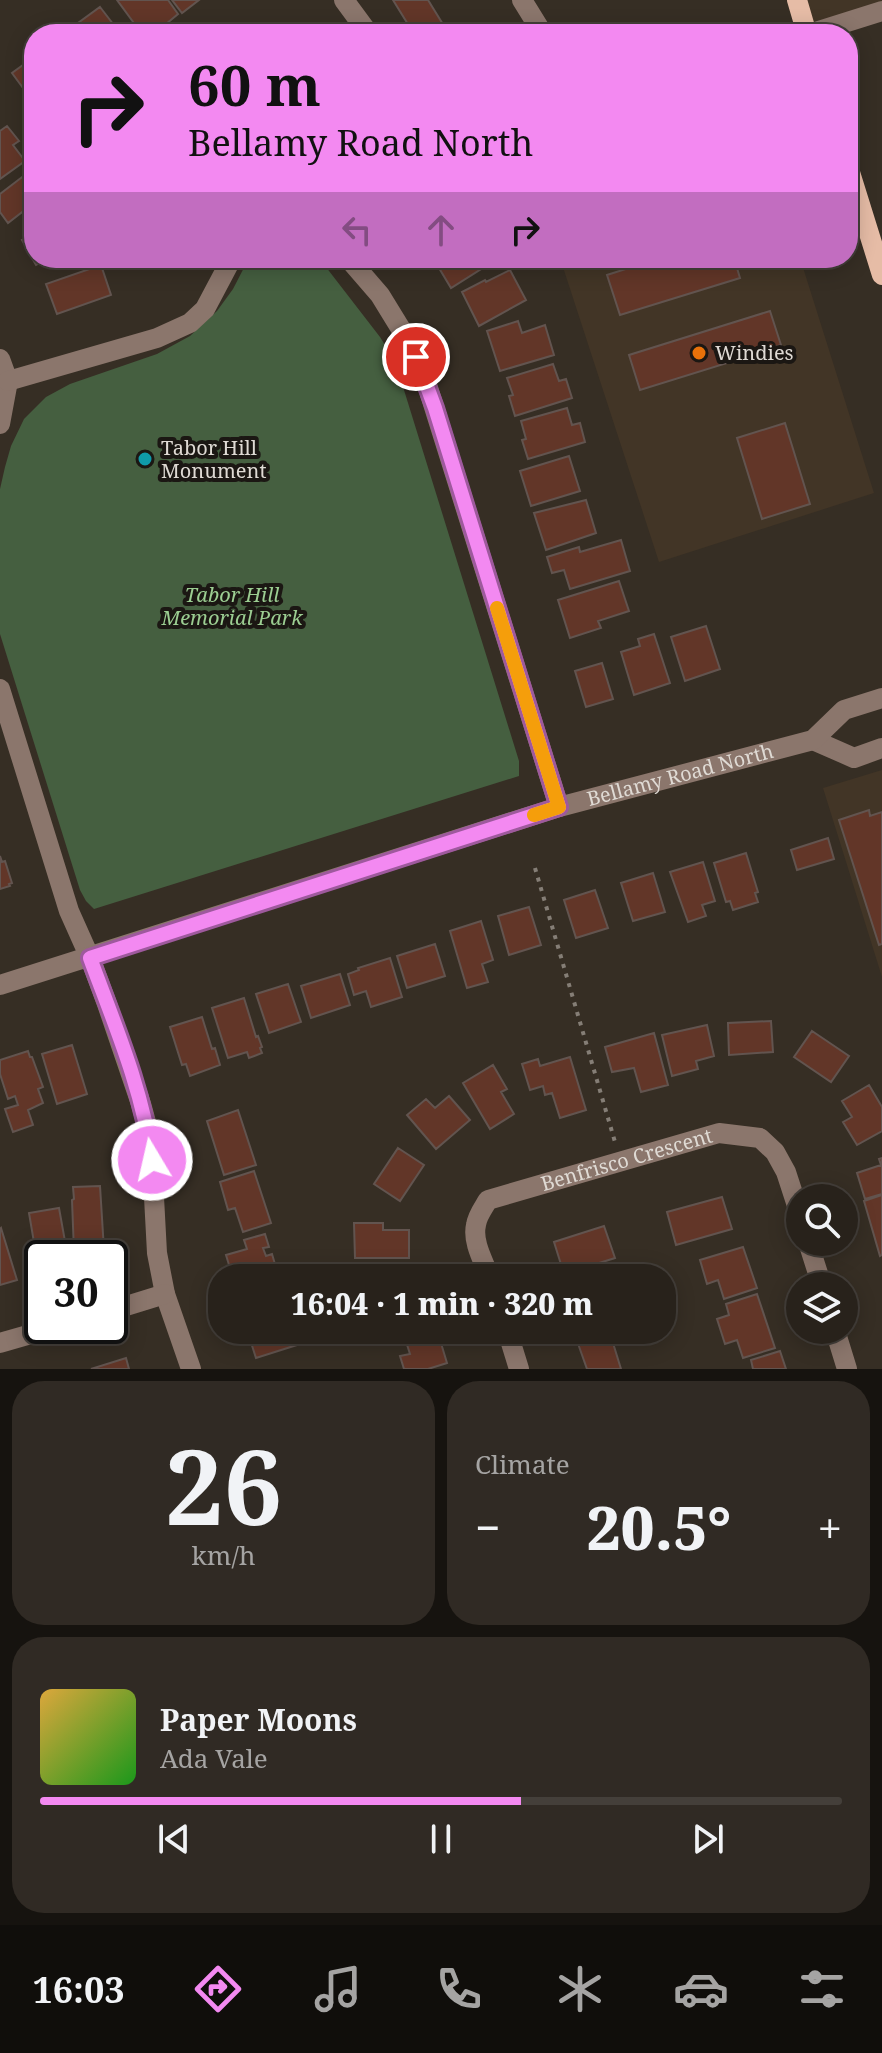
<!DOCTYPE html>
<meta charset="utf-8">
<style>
:root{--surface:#28221b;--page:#302a24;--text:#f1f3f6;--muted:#a5a4a3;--line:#443f3a;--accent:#f389f1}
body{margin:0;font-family:"Noto Serif",serif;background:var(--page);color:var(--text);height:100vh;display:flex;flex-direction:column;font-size:30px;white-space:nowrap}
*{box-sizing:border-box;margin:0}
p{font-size:26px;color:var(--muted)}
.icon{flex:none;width:44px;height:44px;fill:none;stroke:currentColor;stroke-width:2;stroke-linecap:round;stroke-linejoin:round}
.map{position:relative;height:1369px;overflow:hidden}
.drawer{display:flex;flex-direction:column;gap:12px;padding:12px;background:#16130f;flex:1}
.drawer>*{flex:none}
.guide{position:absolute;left:24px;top:24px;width:834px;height:244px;border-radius:32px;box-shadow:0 4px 20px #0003,0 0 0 2px var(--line);background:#f389f1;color:#111;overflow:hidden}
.tools{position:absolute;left:786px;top:1184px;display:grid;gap:16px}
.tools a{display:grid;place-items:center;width:72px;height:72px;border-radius:50%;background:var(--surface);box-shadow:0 4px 20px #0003,0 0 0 2px var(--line);font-size:40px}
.speed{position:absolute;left:24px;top:1240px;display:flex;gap:16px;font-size:40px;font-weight:700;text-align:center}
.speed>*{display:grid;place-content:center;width:104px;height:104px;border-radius:50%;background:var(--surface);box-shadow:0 4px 20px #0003,0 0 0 2px var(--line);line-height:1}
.speed .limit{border:4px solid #111;border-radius:12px;background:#fff;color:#111}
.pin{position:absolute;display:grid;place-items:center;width:68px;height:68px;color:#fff;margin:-34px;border:4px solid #fff;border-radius:50%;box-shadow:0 2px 8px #0007}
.me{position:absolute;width:88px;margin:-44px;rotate:351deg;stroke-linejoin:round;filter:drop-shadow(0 0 6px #0008)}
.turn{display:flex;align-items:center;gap:28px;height:168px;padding:0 32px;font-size:36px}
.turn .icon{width:104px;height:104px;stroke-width:2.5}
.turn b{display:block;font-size:56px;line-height:68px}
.lanes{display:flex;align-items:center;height:76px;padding:0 32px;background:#0003;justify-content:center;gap:40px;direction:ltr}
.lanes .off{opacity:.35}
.big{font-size:60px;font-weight:800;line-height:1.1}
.drawer .card{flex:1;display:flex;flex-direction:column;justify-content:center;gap:12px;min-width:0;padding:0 28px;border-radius:32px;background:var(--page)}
.drawer .dial{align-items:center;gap:0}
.dial b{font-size:104px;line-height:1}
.song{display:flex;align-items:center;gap:24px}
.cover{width:96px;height:96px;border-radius:12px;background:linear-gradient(135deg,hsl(40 70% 55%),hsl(120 70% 35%))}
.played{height:8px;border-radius:4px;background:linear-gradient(90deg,var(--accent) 60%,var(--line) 60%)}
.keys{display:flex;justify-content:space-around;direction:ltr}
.heat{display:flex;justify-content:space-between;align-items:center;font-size:44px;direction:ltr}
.drawer .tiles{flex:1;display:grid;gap:12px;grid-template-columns:1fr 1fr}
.card:last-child{grid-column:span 2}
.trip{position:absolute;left:208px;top:1264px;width:468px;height:80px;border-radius:32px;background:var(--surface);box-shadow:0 4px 20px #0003,0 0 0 2px var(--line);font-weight:800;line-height:80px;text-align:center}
.dock{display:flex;height:128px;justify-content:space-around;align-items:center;background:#100e0b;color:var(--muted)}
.dock .icon{width:56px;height:56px}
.dock .current{color:var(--accent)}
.dock b{font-size:36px;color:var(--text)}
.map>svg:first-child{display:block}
.built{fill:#423526}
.green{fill:#455f40}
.building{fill:#623628;stroke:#62544f;stroke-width:2}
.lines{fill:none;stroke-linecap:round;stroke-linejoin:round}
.path{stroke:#857e76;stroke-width:4;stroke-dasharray:4 6;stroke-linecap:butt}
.minor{stroke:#8b766c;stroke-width:20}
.major{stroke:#e6bca6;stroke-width:20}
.route-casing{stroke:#9e599d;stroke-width:20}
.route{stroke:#f389f1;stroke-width:14}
.slow{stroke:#f59e0b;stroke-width:14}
.food-dot{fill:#e8710a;stroke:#1b1713;stroke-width:3}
.culture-dot{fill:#0f9aa8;stroke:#1b1713;stroke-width:3}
.labels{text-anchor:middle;stroke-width:8;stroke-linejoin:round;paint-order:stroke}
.poi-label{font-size:20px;fill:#dfdad4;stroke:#1b1713;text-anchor:start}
.park-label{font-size:20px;font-style:italic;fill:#9cce92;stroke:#1b1713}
.street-label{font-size:20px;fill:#dfdad4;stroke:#1b1713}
</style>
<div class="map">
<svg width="882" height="1369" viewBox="0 0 882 1369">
<rect width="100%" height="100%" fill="#362e24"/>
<!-- built -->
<path class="built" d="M797 0H882V11L809 34Z
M560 258H800L874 493 659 562Z
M882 770V977L823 788Z"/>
<!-- green -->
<path class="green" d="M249 258H319L380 337 395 361 519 761V776L94 909 86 901 80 890 0 634V489L5 467 11 446 24 419 46 397 70 384 157 354 190 336 217 311 233 289Z"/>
<!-- building -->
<path class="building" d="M117 0H168L178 14 154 34H142Z
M172 0H199L182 13Z
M393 0H428L449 34H414Z
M100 7 117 29 120 26 126 34H87L78 23Z
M74 25 80 34H62Z
M34 57V103L12 73Z
M7 126 19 141 13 145 25 161 0 179V131Z
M34 168V211L30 206 8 223 0 212V194Z
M34 234V258H49L36 265 22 240Z
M64 258H87L69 268Z
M433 258H496L497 259 451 288Z
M632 258H734L740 278 620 315 607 275 626 269Z
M101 265 111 295 57 314 46 284Z
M510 270 526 300 479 326 462 292 485 280 486 282Z
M770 311 781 345 769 349V350L640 390 629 355Z
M518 321 522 333 545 325 554 355 500 371 487 331Z
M553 364 559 381 566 379 572 398 515 416 509 396 513 395 507 378Z
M567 408 572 425 580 423 585 442 528 459 522 440 526 439 521 421Z
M785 423 810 504 762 519 737 438Z
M569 456 580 491 531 506 520 471Z
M586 500 596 533 546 550 534 513Z
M621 540 630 571 570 589 564 570 552 573 547 557 579 547 580 552Z
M619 581 629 611 598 621 601 628 570 638 558 600Z
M706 626 720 669 685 681 671 637Z
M654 634 670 683 634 695 621 652 640 646 638 639Z
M602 663 613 699 586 707 575 671Z
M869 810 870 816 882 812V944L879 945 839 820Z
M828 838 834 859 797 870 791 850Z
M746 853 758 892 755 893 758 902 733 910 730 901 726 902 714 863Z
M0 856 2 862 5 861 12 883 9 884 10 886 0 889Z
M703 862 715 901 702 905 706 916 688 922 670 872Z
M653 873 665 912 633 921 621 883Z
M595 890 608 928 576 938 564 900Z
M529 907 541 945 509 955 498 916Z
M481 921 493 960 482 964 488 982 467 988 450 931Z
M435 944 445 976 407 988 397 956Z
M390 958 402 997 371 1007 366 991 354 995 348 974 359 970 358 968Z
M340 974 350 1005 311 1018 301 986Z
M288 984 301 1022 269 1033 256 994Z
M244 998 256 1037 258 1036 262 1047 260 1048 262 1053 249 1058 247 1052 228 1058 212 1008Z
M202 1017 212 1049 215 1048 220 1065 190 1076 186 1064 182 1065 170 1027Z
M771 1021 773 1052 729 1055 728 1023Z
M707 1025 714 1056 696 1061 698 1069 672 1076 662 1035Z
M812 1031 849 1056 831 1082 794 1057Z
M654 1033 668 1085 641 1092 634 1068 612 1072 605 1047Z
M72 1045 87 1094 57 1104 42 1054Z
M28 1051 30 1057H32L43 1087 38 1089 43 1103 28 1110 33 1125 13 1132 5 1109 18 1105 15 1096 8 1099 0 1074V1060Z
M570 1057 586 1110 560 1118 552 1093 545 1095 543 1086 530 1090 522 1064 538 1059 540 1066Z
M493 1065 507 1089 501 1092 514 1114 490 1129 463 1083Z
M869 1085 882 1107V1131L857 1145 843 1122 852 1117 842 1101Z
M449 1096 470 1120 436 1149 407 1115 426 1099 435 1108Z
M238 1110 256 1165 224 1175 207 1121Z
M398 1148 424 1165 400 1201 374 1184Z
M882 1158V1194L865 1199 857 1173 881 1165 879 1159Z
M254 1171 271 1223 243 1232 235 1208 228 1210 220 1182Z
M100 1186 104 1250 74 1252 72 1200 74 1199 73 1187Z
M882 1195V1255L880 1256 864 1201Z
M722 1197 732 1229 676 1245 667 1212Z
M59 1208 68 1258H42V1265L38 1266 29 1213Z
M354 1223H383V1230H409V1258H355Z
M604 1226 615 1258 564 1274 554 1242Z
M1 1228 17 1280 0 1285V1229Z
M265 1234 269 1247 263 1248 266 1256 272 1254 277 1271 271 1273 272 1278H233L226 1255 247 1249 244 1240Z
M743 1247 757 1288 724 1299 718 1280 707 1284 700 1260Z
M413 1269 416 1278H386Z
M757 1294 775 1348 743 1358 737 1340 725 1344 717 1319 729 1315 726 1304Z
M247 1330H296L300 1344 256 1358Z
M408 1330H437L447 1363 428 1369H404L400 1356 410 1354 403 1332Z
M600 1330H609L621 1369H587L576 1338Z
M780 1351 786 1369H753L751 1360Z
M126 1358 129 1369H91Z"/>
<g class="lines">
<!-- path -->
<path class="path" d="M535 868 615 1142"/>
<!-- minor -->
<g class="minor">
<path d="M344 0 369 34"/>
<path d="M522 0 543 34"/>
<path d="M809 34 882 11"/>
<path d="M348 258 380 295 407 339 424 375 559 807"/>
<path d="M0 359 8 381 0 424"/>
<path d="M8 381 157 338 190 323 205 309 232 258"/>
<path d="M0 689 69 911 90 958 107 1004 141 1104 149 1133 152 1160 157 1253 165 1294 191 1369"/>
<path d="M813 740 854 758 882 748"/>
<path id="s1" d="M0 985 559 807 813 740 844 710 882 698"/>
<path d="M808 1242 822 1286"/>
<path id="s2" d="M490 1278C484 1262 472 1242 476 1225 477 1216 484 1207 488 1200L719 1133 760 1138 775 1152 786 1172 800 1215"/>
<path d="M110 1311 165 1294"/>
<path d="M507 1330 519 1369"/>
<path d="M835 1330 847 1369"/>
<path d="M0 1343 59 1326"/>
</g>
<!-- major -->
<path class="major" d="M797 0 807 34
M848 166 882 275"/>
</g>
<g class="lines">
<defs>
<path id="route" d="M152 1160C143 1090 114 1023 90 958L559 807 435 408 416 357"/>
</defs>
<!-- route casing -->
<use href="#route" class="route-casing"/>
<!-- route -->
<use href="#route" class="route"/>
<!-- slow -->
<path class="slow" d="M497 608 559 807 534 815"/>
</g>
<!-- markers -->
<circle class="food-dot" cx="699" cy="353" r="8"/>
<circle class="culture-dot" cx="145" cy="459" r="8"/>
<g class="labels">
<!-- poi labels -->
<g class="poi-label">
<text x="715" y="360">Windies</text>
<text x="161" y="455">Tabor Hill<tspan x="161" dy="23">Monument</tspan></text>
</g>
<!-- park labels -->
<g class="park-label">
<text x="232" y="602">Tabor Hill<tspan x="232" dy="23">Memorial Park</tspan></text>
</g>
<!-- street labels -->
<g class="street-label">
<text dy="7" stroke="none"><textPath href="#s1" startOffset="712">Bellamy Road North</textPath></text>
<text dy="7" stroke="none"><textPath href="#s2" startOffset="228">Benfrisco Crescent</textPath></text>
</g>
</g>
</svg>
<div class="tools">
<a><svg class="icon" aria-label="search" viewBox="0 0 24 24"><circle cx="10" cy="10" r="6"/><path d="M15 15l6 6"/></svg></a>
<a><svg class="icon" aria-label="layers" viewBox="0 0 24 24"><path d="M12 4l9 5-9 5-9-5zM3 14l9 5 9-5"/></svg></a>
</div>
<div class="speed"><div class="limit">30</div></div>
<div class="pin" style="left:416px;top:357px;background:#d93025"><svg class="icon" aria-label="arrive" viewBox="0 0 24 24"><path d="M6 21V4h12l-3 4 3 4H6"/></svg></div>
<svg class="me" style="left:152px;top:1160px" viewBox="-20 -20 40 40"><circle r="17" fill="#f389f1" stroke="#fff" stroke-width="3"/><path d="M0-11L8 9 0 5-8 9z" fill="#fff"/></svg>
<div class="trip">16:04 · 1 min · 320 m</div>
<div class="guide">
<div class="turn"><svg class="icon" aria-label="right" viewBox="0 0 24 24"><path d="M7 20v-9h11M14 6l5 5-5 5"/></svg><div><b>60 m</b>Bellamy Road North</div></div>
<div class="lanes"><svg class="icon off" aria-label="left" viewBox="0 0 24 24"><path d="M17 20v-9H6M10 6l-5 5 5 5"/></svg><svg class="icon off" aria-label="ahead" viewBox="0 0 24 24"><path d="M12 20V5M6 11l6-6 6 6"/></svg><svg class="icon" aria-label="right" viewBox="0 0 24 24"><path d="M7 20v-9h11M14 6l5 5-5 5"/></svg></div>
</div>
</div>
<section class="drawer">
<div class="tiles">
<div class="card dial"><b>26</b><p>km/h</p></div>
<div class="card"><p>Climate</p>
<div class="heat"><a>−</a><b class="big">20.5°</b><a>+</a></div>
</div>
<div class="card">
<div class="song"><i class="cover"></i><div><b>Paper Moons</b><p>Ada Vale</p></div></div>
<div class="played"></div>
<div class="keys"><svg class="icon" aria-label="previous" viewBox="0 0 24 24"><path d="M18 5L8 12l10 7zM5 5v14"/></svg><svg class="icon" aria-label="pause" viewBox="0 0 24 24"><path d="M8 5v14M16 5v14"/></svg><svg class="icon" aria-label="next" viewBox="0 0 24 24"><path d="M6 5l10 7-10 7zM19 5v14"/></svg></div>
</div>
</div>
</section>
<nav class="dock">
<b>16:03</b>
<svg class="icon current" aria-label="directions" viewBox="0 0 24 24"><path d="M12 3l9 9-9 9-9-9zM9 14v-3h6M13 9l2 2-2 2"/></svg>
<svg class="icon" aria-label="music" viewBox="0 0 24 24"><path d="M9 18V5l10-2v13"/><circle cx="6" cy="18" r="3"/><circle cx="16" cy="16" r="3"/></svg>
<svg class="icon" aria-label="phone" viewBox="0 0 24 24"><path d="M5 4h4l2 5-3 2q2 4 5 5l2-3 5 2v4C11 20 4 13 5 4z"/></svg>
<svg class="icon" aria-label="climate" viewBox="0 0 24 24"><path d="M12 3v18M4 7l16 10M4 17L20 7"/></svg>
<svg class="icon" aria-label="car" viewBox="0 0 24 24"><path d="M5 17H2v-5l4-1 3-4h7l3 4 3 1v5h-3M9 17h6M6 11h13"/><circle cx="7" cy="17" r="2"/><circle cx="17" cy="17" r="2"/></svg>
<svg class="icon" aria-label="filters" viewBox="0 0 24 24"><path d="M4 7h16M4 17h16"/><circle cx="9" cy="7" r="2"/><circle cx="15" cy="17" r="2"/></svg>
</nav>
